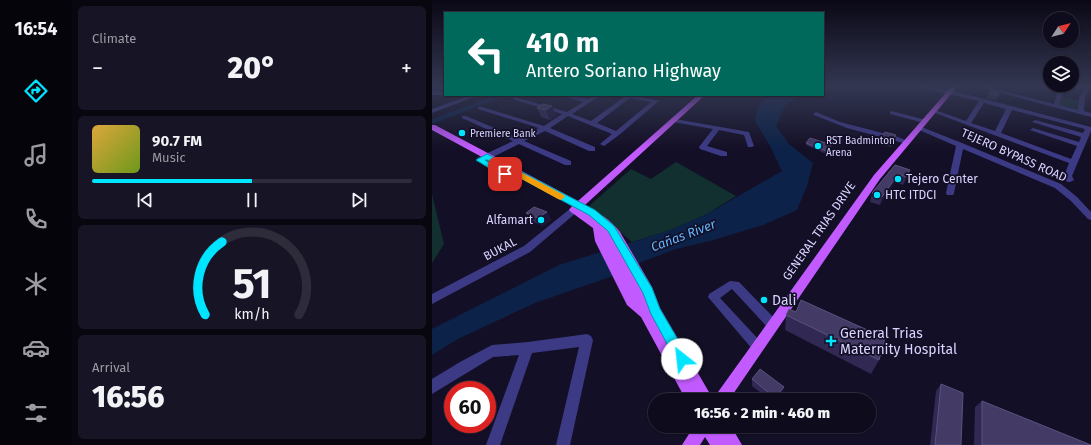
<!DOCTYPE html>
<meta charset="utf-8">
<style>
:root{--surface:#0e0b1c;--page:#171425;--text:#f1f3f6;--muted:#9b9ba3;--line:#2e2b3b;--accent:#00e5ff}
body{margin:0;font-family:"Fira Sans",sans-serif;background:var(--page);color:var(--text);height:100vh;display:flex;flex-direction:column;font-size:15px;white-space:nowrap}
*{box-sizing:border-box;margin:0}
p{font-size:13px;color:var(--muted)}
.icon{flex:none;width:22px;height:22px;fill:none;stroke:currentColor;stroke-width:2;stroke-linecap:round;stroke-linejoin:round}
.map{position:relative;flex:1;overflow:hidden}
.sheet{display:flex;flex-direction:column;gap:6px;padding:6px;background:#08060f;width:360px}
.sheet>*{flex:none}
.top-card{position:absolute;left:12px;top:12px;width:380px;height:84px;border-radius:0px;box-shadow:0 1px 3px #0004,0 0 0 1px var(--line);background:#00695c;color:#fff;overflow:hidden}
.needle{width:26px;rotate:54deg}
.tools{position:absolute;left:611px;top:12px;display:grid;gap:8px}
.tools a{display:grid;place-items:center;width:36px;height:36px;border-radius:50%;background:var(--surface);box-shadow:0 1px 3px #0004,0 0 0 1px var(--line);font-size:20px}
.speed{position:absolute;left:12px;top:381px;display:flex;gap:8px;font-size:20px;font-weight:700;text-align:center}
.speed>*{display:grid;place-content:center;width:52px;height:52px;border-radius:50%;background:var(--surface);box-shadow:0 1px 3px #0004,0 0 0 1px var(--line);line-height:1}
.speed .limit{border:6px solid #d22;background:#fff;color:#111}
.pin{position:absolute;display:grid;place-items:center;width:34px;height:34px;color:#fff;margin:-17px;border-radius:8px;box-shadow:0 2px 6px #0006}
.me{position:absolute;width:44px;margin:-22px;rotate:331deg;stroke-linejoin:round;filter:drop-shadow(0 0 3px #0008)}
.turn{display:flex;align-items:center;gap:14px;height:84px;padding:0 16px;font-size:18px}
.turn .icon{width:52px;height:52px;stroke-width:2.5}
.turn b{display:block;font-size:28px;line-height:34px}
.big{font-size:30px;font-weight:800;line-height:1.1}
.sheet .widget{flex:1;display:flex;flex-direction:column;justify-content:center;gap:6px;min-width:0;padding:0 14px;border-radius:6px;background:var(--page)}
.sheet .dial{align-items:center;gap:0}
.dial svg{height:104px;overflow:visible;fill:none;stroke:var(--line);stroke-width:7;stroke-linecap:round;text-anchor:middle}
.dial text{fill:var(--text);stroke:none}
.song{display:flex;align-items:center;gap:12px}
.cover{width:48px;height:48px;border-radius:6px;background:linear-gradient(135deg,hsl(40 70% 55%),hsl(80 70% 35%))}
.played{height:4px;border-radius:2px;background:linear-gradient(90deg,var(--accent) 50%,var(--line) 50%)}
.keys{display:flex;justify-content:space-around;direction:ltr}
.heat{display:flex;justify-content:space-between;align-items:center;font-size:22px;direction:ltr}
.trip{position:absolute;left:216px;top:393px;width:228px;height:40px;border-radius:20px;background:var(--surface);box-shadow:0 1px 3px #0004,0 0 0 1px var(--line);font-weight:800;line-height:40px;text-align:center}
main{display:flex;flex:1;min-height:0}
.tab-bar{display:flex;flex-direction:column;width:72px;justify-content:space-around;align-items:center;background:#06040b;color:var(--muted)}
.tab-bar .icon{width:28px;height:28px}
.tab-bar .current{color:var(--accent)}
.tab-bar b{font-size:18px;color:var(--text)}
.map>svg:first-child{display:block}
.green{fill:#12302f}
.water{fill:#0c2248}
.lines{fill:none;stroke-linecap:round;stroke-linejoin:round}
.river{fill:#0c2248;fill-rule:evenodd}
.minor{fill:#3d3a85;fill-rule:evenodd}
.major{fill:#c25bff;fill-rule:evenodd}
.wall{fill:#312854}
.shaded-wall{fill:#1d163a}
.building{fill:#433a66;stroke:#5a527e}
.route{fill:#00e5ff;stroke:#0095a6}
.slow{fill:#f59e0b}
.poi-dot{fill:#00e5ff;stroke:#130f26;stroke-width:1.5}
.labels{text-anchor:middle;stroke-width:3.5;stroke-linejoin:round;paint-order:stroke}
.far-poi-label{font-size:10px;fill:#d9d4ff;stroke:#130f26;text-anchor:start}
.street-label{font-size:12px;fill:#d9d4ff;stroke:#130f26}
.poi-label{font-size:12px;fill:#d9d4ff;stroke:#130f26;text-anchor:start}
.water-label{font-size:13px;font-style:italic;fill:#62b6ff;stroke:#130f26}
.near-poi-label{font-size:14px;fill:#d9d4ff;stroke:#130f26;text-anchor:start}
</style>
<main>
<nav class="tab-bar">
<b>16:54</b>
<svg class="icon current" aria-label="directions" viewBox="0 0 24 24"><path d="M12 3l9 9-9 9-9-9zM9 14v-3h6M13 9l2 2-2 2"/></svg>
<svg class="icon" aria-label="music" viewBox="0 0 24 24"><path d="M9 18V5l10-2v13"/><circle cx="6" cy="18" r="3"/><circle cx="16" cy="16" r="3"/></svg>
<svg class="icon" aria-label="phone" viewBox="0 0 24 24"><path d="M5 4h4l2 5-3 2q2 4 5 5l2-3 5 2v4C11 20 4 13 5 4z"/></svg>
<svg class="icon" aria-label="climate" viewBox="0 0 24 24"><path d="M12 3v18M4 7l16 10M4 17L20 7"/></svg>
<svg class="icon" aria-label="car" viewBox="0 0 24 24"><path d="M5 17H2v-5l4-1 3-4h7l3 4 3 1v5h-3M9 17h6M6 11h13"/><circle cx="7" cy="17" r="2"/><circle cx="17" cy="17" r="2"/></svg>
<svg class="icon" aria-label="filters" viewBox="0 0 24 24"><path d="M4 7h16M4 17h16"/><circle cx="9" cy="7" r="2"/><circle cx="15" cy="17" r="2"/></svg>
</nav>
<section class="sheet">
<div class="widget"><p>Climate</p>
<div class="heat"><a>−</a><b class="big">20°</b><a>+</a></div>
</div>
<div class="widget">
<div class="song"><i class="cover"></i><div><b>90.7 FM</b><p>Music</p></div></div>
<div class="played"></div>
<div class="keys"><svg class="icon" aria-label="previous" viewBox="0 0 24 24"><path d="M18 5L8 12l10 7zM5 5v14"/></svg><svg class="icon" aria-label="pause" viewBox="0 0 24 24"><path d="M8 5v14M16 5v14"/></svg><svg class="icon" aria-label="next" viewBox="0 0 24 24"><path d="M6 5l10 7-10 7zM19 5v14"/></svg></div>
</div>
<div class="widget dial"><svg viewBox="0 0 100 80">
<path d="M14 69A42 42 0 1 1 86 69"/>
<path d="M14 69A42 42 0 0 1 27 13" stroke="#00e5ff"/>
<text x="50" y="56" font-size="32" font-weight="700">51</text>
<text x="50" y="72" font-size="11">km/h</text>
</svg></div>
<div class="widget"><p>Arrival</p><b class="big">16:56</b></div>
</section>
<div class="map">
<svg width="659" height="445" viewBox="0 0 659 445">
<rect width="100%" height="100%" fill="#130f26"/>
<!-- green -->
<path class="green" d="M629 97 648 101 647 110 627 105Z
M244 162 304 196 275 214 239 230 200 242 157 206 199 169 219 179Z
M0 194 12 244 0 263Z"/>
<!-- water -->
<path class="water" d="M341 95H368L353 106 344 126 357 144 381 163 375 186 365 210 331 225 278 241 244 249 212 261 178 277 103 303 26 339 0 355V329L127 265 239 230 275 214 350 171 338 146 323 121C325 107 327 102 341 95Z"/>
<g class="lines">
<!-- river -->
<path class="river" d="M65 95H76L0 124V119Z"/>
<!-- minor -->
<path class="minor" d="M485 87H495L516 91 518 90 659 127V131L640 176 642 180 638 182H635L632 176 637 163 498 111 503 110 534 121 547 101ZM552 103 574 109 563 131 539 123ZM580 110 653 129 651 133 603 120 600 122 649 137 647 142 601 128 598 130 645 146 639 159 569 133Z
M546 87H555L622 104 627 87H633L627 105 646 110 647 98 652 90 638 87H659V91L657 90 653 98 652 111 659 113V117Z
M0 91 13 92V95H15H0Z
M39 95H47L0 113V109Z
M127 95H138L156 99 162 95H169L140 114 159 121 192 97 190 95H202L227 101 187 135 172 146 168 144 180 134 136 116 118 128 163 147V151H157L113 131 92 141 139 161V165H133L87 144 51 162H45V158L81 141 30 118V116H34L86 138 107 128 46 109V107H50L112 126 130 114 80 99 83 97 135 112 151 102ZM198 98 219 102 184 131 165 123Z
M460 111 494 120 495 121 492 123 458 114V112Z
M384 112 408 122 466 137 478 142 475 144 415 128 382 115 381 114Z
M243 119 317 132 322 146 320 147H316L312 135 287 130 275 146 295 152V156H289L268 149 267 147 281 129 241 122V120Z
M487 126 530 143 629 184 645 197 659 212V220L656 219 639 201 623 188 531 149 522 193 521 195H515L514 193 524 146 485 129 484 128Z
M142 207 145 208 146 210 145 212 98 252 0 304V294L92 246 139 208Z
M298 281 307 282 345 321 347 325 345 329 341 330 337 329 300 289 288 298 329 342 331 346 329 350 325 352 321 350 276 297 277 294Z
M155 334 159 336 161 340 138 445H124L147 347 100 353 68 445H54L87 355 61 357 0 394V379L28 362 60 345 96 342Z"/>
<!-- major -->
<path class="major" d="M519 87H525L448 179 297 400H254L209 317 195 305 163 241 161 228 139 212 137 210 140 206 0 130V125H3L146 201 266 95H273L153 205C166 212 179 220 188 232L220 287 228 308 281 399 442 175Z
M262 426H299L310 445H278L273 437 268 445H250Z"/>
</g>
<!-- wall -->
<path class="wall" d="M558 91 567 93 564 100 555 98Z
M120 106 124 116 118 120 109 117 105 108Z
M464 135 462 143 459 147 448 144 450 136Z
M374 143 400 145 399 147 394 154 374 145Z
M463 165 475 179 471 185 463 182 448 205 438 202 440 193Z
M115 212 119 220 111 226 99 221 94 213Z
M364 312 447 360 439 374 353 330 354 315Z
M320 379 351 394 346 400H338L320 386Z
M509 384 529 445H498L504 391Z
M550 401 659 445H542L543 407Z"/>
<!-- shaded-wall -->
<path class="shaded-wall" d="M120 106 124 116 118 120 114 110Z
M464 135 462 143 459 147 461 140Z
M400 145 399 147 394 154V151Z
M478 170 475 179 471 185 474 177Z
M466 174 463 182 448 205 450 197Z
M115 212 119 220 111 226 106 218Z
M352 387 351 394 346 400H343V398Z"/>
<!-- building -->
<path class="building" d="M558 91 567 93 566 96 557 93Z
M111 104 120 106 114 110 105 108Z
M453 132 464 135 461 140 450 136Z
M378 138 400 145 394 151 374 143Z
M463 165 478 170 474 177 466 174 450 197 440 193Z
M102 207 115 212 106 218 94 213Z
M369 300 453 338 447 360 354 315 357 309 364 312Z
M328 369 352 387 343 398 320 379Z
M509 384 531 393 529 445H503Z
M550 401 659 445H550Z"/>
<!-- sky -->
<linearGradient id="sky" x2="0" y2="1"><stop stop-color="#0a0815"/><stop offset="0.58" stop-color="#333752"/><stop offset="1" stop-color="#333752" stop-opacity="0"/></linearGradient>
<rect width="659" height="149" fill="url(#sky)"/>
<!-- route -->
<path class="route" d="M55 154 163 210 182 226 220 288 228 309 255 355 257 359 255 364 250 366 246 364 219 314 211 293 176 231 157 215 55 160H53L76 172V176H70L44 160Z"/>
<!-- slow -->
<path class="slow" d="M71 163 132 195 133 197 129 200 126 199 68 167 67 165Z"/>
<!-- markers -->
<g class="poi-dot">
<circle cx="30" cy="133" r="4"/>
<circle cx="386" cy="146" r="4"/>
<circle cx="466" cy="179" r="4"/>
<circle cx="445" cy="195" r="4"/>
<circle cx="109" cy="220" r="4"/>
<circle cx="332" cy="300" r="4"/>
<path d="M397 335h4v4h4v4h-4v4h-4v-4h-4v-4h4z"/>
</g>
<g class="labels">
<!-- far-poi labels -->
<g class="far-poi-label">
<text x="38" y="137">Premiere Bank</text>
<text x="394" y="144">RST Badminton<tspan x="394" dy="12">Arena</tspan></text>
</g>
<!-- street labels -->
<g class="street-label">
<text transform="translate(582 155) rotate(24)" y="4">TEJERO BYPASS ROAD</text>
<text transform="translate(387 231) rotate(-55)" y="4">GENERAL TRIAS DRIVE</text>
<text transform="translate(68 249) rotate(-28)" y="4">BUKAL</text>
</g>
<!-- poi labels -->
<g class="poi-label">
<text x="474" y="183">Tejero Center</text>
<text x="453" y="199">HTC ITDCI</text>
<text x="101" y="224" text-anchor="end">Alfamart</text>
</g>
<!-- water labels -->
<g class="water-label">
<text transform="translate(251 235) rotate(-21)" y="5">Cañas River</text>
</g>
<!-- near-poi labels -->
<g class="near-poi-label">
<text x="340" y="305">Dali</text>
<text x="408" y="338">General Trias<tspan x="408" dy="16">Maternity Hospital</tspan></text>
</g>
</g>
</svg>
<div class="tools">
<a><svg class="needle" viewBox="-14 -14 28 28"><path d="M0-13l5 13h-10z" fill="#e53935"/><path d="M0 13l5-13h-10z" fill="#9b9ba3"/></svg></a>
<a><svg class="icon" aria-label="layers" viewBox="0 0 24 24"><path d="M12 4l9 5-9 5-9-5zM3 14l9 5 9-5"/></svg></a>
</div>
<div class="speed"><div class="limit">60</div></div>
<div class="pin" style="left:73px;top:174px;background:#d93025"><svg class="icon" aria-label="arrive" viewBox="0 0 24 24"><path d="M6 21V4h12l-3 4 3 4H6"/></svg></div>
<svg class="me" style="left:250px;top:359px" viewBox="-20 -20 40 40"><circle r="19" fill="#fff"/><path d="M0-13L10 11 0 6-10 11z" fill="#00e5ff"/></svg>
<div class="trip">16:56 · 2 min · 460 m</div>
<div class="top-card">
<div class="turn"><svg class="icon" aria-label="left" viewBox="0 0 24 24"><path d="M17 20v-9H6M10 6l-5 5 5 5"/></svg><div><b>410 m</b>Antero Soriano Highway</div></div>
</div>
</div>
</main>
